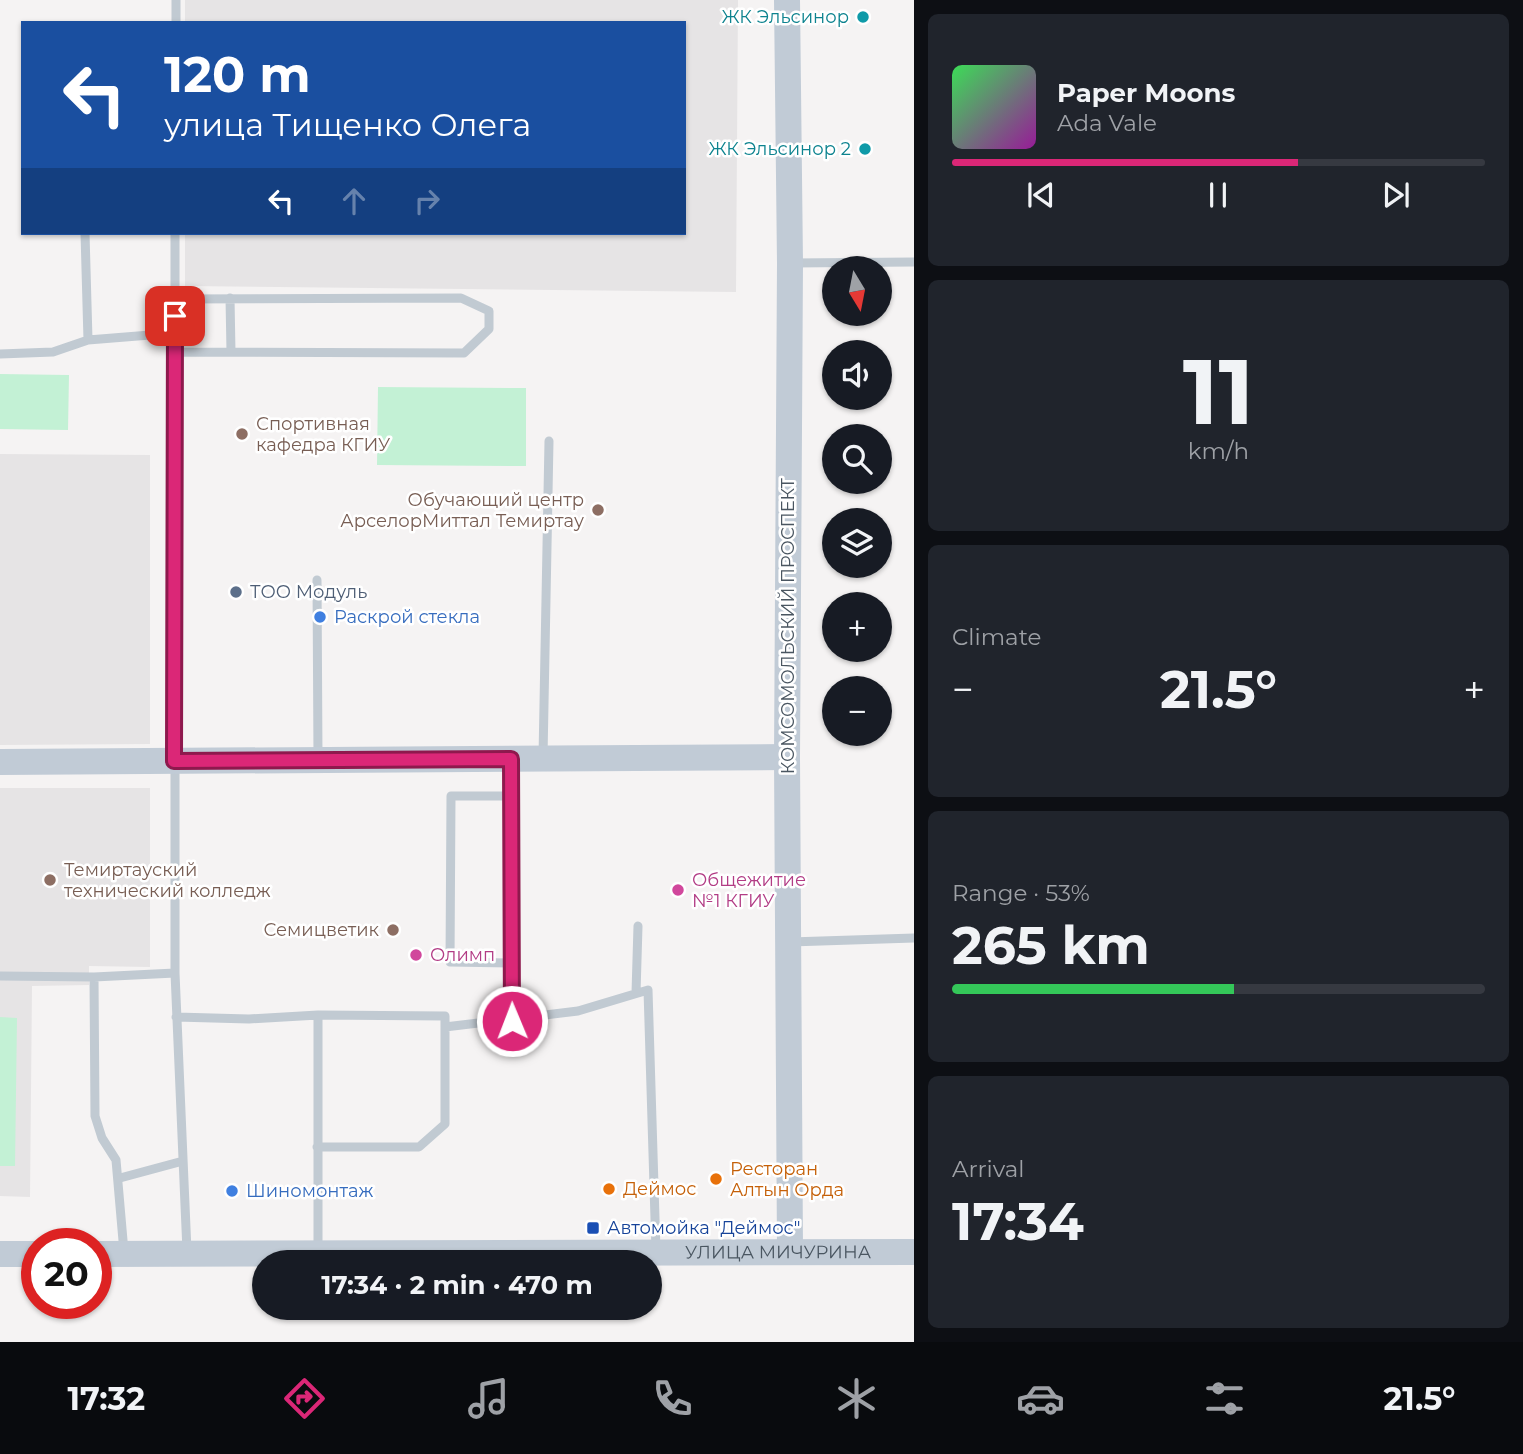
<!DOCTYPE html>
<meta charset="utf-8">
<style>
:root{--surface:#171b24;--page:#20242c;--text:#f1f3f6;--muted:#9ea1a6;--line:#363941;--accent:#db2777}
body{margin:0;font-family:Montserrat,sans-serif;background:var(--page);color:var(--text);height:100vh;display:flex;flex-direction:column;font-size:26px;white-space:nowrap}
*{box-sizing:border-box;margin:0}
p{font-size:23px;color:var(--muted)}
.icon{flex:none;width:38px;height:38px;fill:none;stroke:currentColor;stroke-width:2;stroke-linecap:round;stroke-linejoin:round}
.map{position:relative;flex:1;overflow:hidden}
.panel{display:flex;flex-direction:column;gap:14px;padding:14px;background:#0d0f14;width:609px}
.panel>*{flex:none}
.hud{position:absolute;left:21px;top:21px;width:665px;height:214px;border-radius:0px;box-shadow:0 2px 5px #0004;background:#1a4fa0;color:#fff;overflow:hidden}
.needle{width:46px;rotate:170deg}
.tools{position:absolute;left:822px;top:256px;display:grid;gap:14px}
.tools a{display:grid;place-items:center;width:70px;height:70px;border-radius:50%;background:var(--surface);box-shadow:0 2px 5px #0004;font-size:35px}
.speed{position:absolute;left:21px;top:1228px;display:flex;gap:14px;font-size:35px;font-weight:700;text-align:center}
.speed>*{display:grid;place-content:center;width:91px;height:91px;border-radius:50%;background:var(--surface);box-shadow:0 2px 5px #0004;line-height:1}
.speed .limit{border:10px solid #d22;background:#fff;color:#111}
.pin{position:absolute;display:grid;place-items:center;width:60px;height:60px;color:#fff;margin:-30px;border-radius:14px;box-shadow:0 4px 10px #0006}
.me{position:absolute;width:77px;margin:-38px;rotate:359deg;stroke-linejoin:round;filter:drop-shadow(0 0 5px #0008)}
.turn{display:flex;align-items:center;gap:24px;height:147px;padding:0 28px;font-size:32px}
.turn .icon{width:91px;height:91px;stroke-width:2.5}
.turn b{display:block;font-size:49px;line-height:60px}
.lanes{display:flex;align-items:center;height:66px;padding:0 28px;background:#0003;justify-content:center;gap:35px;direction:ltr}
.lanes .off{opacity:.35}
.big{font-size:52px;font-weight:700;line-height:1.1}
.panel .card{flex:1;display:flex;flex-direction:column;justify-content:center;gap:10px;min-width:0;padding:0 24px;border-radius:10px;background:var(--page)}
.panel .dial{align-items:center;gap:0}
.dial b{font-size:91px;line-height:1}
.song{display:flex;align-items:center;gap:21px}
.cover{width:84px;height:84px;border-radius:10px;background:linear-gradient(135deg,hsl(130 70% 55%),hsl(300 70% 35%))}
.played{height:7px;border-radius:4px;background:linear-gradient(90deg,var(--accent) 65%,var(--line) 65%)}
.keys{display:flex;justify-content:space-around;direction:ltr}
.heat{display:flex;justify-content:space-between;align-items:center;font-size:38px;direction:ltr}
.charge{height:10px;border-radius:5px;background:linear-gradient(90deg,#34c759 53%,var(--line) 0)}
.trip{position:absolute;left:252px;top:1250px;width:410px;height:70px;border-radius:35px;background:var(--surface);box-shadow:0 2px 5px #0004;font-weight:700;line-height:70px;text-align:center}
.dock{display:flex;height:112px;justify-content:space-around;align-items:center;background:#090b0e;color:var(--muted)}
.dock .icon{width:49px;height:49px}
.dock .active{color:var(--accent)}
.dock b{font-size:32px;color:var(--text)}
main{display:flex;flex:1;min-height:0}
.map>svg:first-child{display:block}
.education{fill:#e6e4e5}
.green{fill:#c3f1d5}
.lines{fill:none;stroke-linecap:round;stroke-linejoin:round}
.lane{stroke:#c1cad2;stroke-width:9}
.secondary{stroke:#c1cbd6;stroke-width:26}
.route-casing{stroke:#8e194d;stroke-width:18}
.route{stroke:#db2777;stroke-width:12}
.culture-dot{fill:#0f9aa8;stroke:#fff;stroke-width:2.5}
.education-dot{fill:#8d6e63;stroke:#fff;stroke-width:2.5}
.service-dot{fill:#5c6f8a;stroke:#fff;stroke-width:2.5}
.shop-dot{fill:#3f7fe0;stroke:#fff;stroke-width:2.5}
.hotel-dot{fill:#d1479c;stroke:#fff;stroke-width:2.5}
.food-dot{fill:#e8710a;stroke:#fff;stroke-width:2.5}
.transit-dot{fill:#1a4fb4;stroke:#fff;stroke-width:2.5}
.labels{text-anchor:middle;stroke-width:5;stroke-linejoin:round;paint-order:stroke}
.culture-label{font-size:18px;fill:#0d838f;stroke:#fff;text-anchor:end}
.education-label{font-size:18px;fill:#785e54;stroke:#fff;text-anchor:start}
.service-label{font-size:18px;fill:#4e5e75;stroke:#fff;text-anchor:start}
.shop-label{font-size:18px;fill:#366cbe;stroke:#fff;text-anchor:start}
.street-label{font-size:18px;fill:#4a5661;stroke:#fff}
.hotel-label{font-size:18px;fill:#b23c85;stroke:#fff;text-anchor:start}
.food-label{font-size:18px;fill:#c56008;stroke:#fff;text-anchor:start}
.transit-label{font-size:18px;fill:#164399;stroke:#fff;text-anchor:start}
</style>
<main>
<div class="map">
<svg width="914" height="1342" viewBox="0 0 914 1342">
<rect width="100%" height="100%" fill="#f5f3f3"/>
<!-- education -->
<path class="education" d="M185 0H738L736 292 185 286V233H684V23H185Z
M0 454 150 455V744L0 745Z
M0 788H150V967L89 966V985L32 986 30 1197 0 1196Z"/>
<!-- green -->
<path class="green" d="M0 374 69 375 68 430 0 429Z
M378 387 526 388V466L377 465Z
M0 1017 17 1018 15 1166H0Z"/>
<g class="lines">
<!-- lane -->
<path class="lane" d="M176 23V0
M85 233 88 340
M175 233V973L187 1251
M792 263 914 262
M230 298 231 352
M175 352 464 353 489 329V311L461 298 175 299
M0 354 53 352 88 340 175 333
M317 580 318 759
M543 757 549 441
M511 761 512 1021
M790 942 914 938
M510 963 450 962 451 796H511
M0 976 94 977
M636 993 638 926
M176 1017 249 1019 318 1015V1250
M445 1027 578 1011 648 990 656 1251
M317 1147H419L445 1124V1016L318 1015
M120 1178 183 1161
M124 1252 116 1160 102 1138 95 1116 94 977 175 973"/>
<!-- secondary -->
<g class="secondary">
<path d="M787 0 790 263 787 757 790 1251"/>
<path d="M0 762 787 757"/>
<path d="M0 1254H37"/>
<path id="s1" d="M96 1254 914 1252"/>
</g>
</g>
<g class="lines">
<defs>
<path id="route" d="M175 316 174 761 511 759 512 1021"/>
</defs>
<!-- route casing -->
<use href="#route" class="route-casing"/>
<!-- route -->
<use href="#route" class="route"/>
</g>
<!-- markers -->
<g class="culture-dot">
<circle cx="863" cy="17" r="7"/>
<circle cx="865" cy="149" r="7"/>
</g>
<g class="education-dot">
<circle cx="242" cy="434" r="7"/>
<circle cx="598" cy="510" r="7"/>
<circle cx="50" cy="880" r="7"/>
<circle cx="393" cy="930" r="7"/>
</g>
<circle class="service-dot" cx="236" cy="592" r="7"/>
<g class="shop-dot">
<circle cx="320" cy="617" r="7"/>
<circle cx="232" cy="1191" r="7"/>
</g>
<g class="hotel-dot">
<circle cx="678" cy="890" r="7"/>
<circle cx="416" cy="955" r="7"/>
</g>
<g class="food-dot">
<circle cx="716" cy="1179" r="7"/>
<circle cx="609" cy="1189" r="7"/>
</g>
<rect class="transit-dot" x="586" y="1221" width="14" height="14" rx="3.5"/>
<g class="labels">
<!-- culture labels -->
<g class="culture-label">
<text x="849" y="23">ЖК Эльсинор</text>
<text x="851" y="155">ЖК Эльсинор 2</text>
</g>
<!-- education labels -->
<g class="education-label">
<text x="256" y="430">Спортивная<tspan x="256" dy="21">кафедра КГИУ</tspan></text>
<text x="584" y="506" text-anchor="end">Обучающий центр<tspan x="584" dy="21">АрселорМиттал Темиртау</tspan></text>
<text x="64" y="876">Темиртауский<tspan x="64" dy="21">технический колледж</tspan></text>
<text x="379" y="936" text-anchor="end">Семицветик</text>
</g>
<!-- service labels -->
<g class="service-label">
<text x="250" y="598">ТОО Модуль</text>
</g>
<!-- shop labels -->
<g class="shop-label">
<text x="334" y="623">Раскрой стекла</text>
<text x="246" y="1197">Шиномонтаж</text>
</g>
<!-- street labels -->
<g class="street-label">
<text transform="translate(788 626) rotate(-90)" y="6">КОМСОМОЛЬСКИЙ ПРОСПЕКТ</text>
<text dy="6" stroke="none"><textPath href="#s1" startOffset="682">УЛИЦА МИЧУРИНА</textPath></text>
</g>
<!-- hotel labels -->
<g class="hotel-label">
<text x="692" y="886">Общежитие<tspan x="692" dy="21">№1 КГИУ</tspan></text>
<text x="430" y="961">Олимп</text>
</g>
<!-- food labels -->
<g class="food-label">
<text x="730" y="1175">Ресторан<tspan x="730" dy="21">Алтын Орда</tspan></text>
<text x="623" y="1195">Деймос</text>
</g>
<!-- transit labels -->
<g class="transit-label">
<text x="607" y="1234">Автомойка "Деймос"</text>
</g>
</g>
</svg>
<div class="tools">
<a><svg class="needle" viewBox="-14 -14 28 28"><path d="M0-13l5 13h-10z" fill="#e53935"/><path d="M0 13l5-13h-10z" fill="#9ea1a6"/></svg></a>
<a><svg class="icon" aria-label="sound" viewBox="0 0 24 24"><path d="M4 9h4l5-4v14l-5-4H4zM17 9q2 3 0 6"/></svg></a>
<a><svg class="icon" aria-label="search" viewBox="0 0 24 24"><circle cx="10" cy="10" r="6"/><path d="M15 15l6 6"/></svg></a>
<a><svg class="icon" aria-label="layers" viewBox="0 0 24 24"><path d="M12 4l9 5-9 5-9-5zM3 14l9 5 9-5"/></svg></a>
<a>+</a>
<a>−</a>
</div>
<div class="speed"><div class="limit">20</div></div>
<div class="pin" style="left:175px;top:316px;background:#d93025"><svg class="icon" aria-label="arrive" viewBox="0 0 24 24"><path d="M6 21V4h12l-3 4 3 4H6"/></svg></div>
<svg class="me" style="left:512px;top:1021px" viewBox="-20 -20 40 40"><circle r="17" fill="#db2777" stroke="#fff" stroke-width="3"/><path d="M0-11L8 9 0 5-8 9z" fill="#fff"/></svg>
<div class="trip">17:34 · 2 min · 470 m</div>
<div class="hud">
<div class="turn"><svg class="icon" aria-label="left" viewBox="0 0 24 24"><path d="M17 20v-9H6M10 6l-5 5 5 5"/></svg><div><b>120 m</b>улица Тищенко Олега</div></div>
<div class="lanes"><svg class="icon" aria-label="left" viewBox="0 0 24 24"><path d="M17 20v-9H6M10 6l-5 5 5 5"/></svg><svg class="icon off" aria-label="ahead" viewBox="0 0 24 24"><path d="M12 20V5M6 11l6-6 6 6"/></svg><svg class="icon off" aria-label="right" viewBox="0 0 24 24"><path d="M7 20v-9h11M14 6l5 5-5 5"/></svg></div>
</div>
</div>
<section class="panel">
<div class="card">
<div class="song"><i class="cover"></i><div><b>Paper Moons</b><p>Ada Vale</p></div></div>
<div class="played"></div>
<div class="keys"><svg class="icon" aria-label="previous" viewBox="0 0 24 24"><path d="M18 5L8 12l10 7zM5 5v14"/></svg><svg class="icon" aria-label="pause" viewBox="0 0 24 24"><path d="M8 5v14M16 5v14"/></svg><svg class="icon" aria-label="next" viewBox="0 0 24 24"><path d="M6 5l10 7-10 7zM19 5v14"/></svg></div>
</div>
<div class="card dial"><b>11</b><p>km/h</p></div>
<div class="card"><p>Climate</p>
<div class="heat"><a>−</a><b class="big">21.5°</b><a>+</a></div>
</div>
<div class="card"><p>Range · 53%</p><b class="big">265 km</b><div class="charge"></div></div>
<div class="card"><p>Arrival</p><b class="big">17:34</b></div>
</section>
</main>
<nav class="dock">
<b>17:32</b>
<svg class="icon active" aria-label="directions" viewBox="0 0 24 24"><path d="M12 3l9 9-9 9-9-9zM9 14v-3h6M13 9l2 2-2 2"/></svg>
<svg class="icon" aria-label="music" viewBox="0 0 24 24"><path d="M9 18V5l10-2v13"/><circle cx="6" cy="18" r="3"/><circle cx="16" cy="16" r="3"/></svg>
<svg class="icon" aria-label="phone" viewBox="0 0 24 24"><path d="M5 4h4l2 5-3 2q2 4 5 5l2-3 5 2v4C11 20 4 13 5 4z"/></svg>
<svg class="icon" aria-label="climate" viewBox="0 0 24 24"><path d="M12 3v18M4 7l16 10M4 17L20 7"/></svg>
<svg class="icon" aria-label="car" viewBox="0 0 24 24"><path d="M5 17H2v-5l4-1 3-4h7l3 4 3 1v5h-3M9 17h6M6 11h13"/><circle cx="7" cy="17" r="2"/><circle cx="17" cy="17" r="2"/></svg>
<svg class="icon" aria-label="filters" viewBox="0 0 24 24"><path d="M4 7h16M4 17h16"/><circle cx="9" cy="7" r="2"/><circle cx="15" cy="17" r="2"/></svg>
<b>21.5°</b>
</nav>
